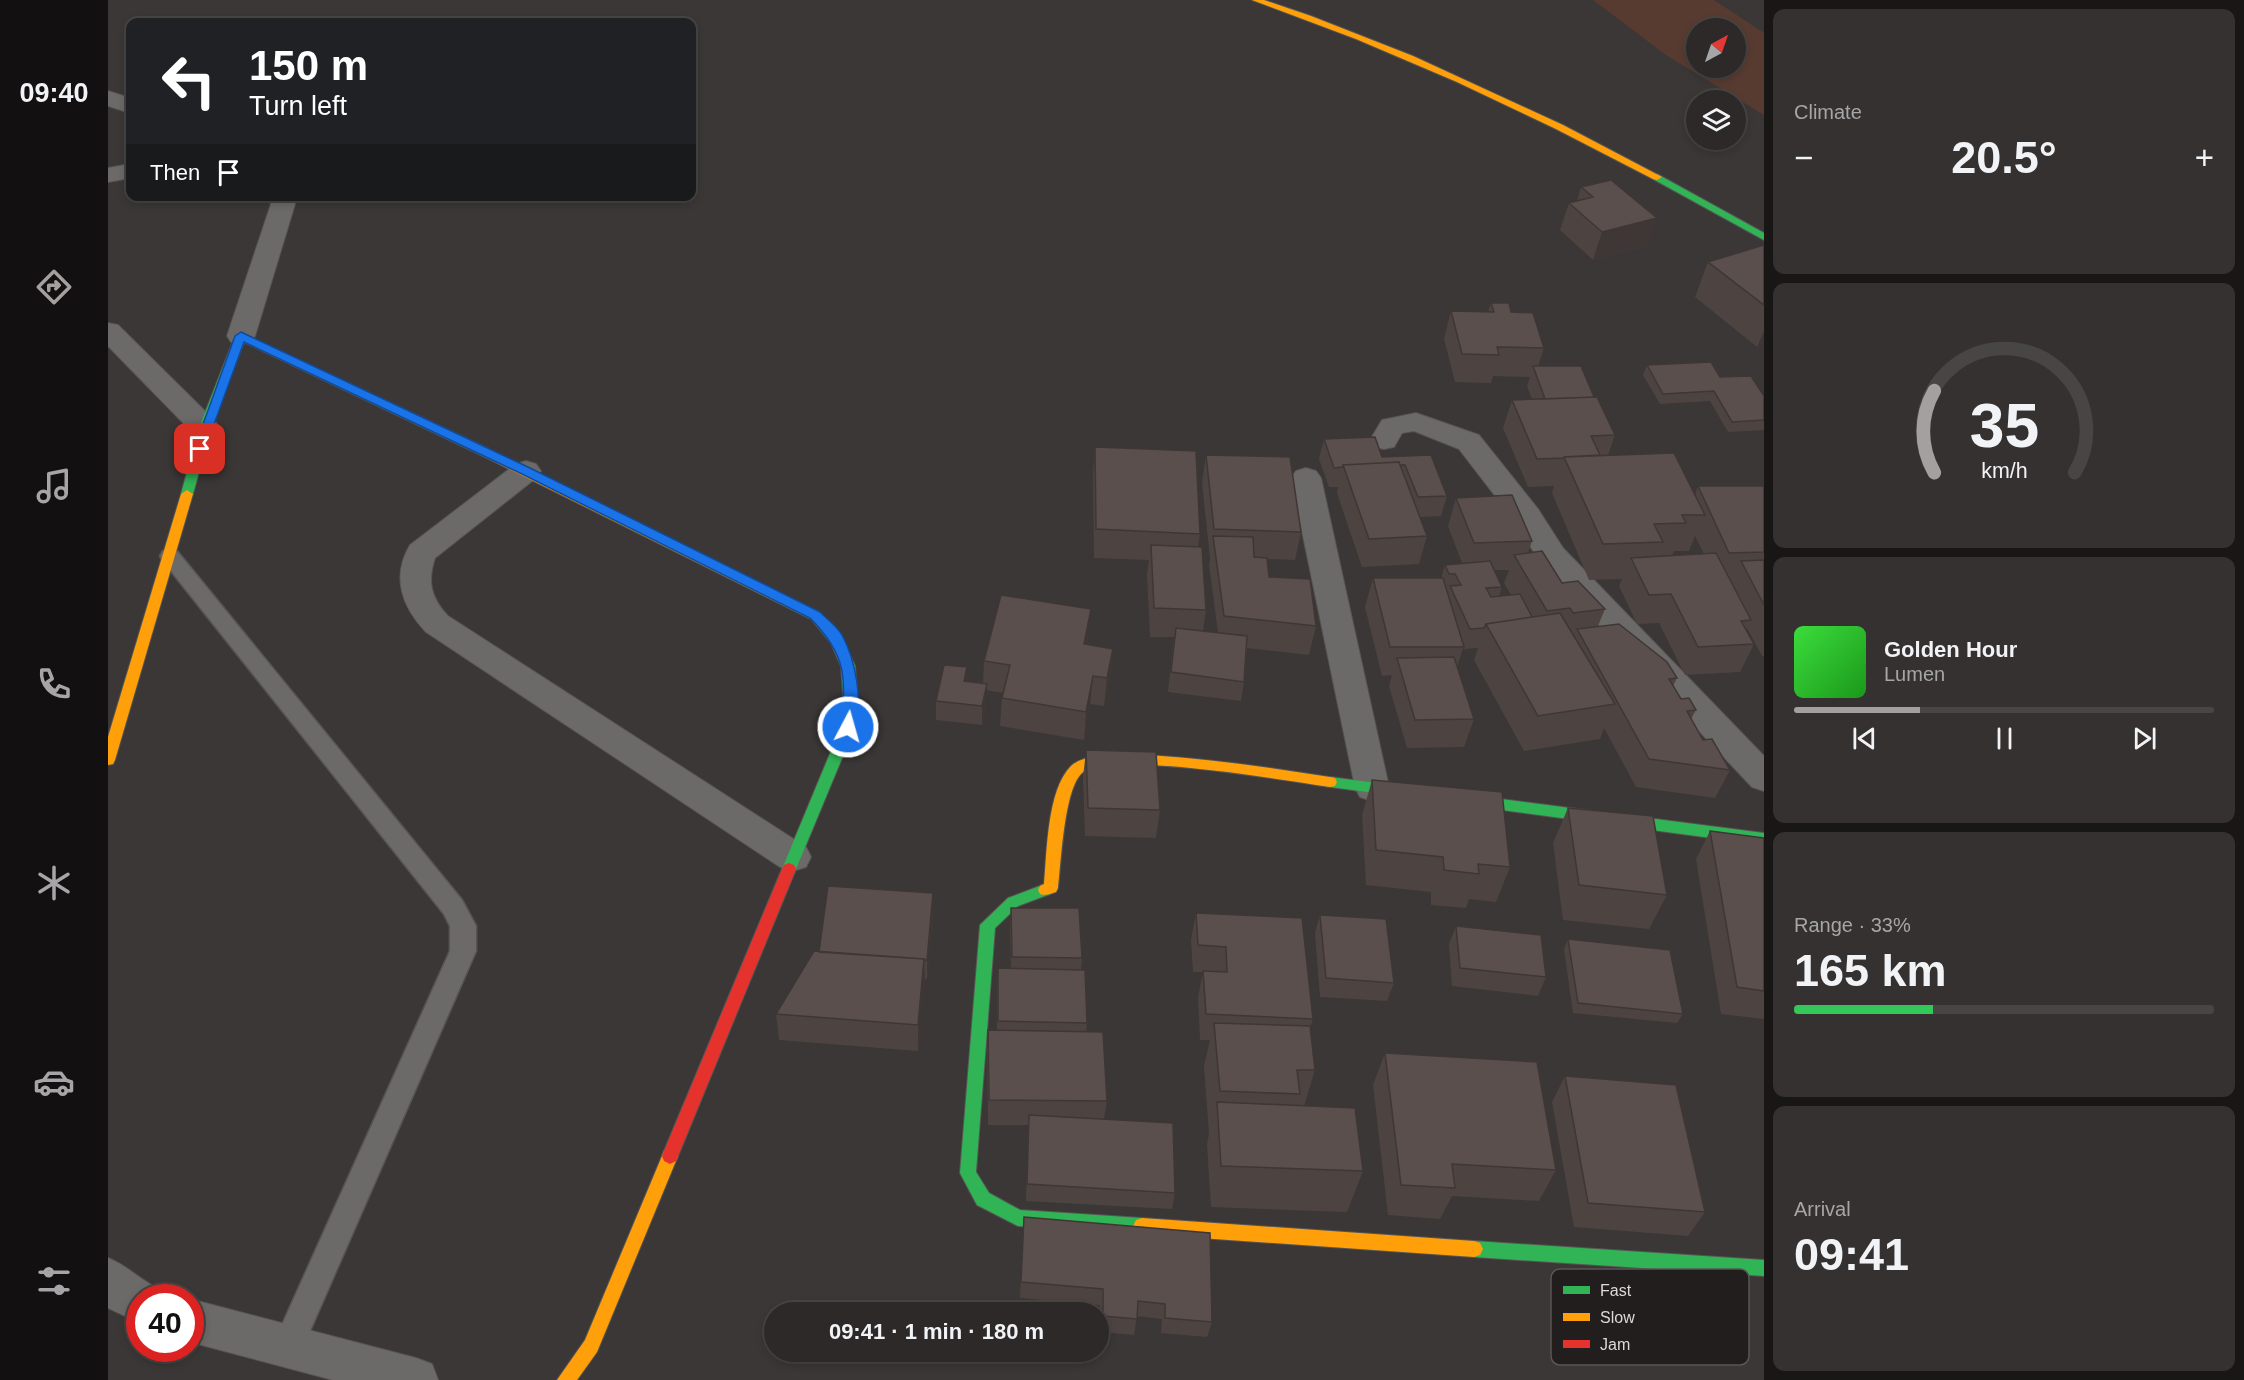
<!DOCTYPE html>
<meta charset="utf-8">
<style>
:root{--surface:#2c2928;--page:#343130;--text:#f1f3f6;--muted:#a6a6a8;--line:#484545;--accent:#a4a09f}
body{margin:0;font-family:Arial,sans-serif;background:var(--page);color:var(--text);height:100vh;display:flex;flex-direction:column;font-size:22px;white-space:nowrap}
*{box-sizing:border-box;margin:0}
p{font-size:20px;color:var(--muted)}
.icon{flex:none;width:33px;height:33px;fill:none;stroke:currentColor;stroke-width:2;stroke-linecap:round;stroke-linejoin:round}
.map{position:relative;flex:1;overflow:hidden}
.side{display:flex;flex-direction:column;gap:9px;padding:9px;background:#181716;width:480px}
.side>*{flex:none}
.hud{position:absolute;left:18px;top:18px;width:570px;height:183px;border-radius:12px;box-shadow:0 3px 9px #0003,0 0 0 2px var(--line);background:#202124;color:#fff;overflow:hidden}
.needle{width:39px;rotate:40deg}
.controls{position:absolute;left:1578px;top:18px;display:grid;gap:12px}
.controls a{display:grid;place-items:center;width:60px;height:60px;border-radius:50%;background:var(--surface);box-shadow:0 3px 9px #0003,0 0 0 2px var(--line);font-size:30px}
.speed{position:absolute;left:18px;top:1284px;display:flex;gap:12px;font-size:30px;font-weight:700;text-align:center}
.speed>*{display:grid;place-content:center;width:78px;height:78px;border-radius:50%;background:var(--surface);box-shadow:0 3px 9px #0003,0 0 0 2px var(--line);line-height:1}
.speed .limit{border:9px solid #d22;background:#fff;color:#111}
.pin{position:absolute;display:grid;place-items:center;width:51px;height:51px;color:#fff;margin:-26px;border-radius:12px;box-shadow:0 3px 9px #0006}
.me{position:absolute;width:66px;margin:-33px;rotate:6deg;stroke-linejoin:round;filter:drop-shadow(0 0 4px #0008)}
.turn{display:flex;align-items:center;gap:21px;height:126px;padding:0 24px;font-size:27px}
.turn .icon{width:78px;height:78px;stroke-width:2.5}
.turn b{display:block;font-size:42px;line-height:51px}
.then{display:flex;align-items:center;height:57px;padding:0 24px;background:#0003;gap:12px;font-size:22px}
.big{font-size:45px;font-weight:600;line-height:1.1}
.side .widget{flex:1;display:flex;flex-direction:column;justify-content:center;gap:9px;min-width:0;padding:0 21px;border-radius:12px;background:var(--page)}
.side .dial{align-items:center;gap:0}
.dial svg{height:156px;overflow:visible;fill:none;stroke:var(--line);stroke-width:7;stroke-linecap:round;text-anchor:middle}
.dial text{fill:var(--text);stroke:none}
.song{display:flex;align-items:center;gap:18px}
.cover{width:72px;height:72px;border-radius:9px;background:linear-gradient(135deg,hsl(120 70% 55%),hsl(120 70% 35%))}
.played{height:6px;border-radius:3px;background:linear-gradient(90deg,var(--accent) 30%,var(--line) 30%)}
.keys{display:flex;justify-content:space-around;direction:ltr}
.heat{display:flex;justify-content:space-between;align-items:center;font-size:33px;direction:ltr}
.charge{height:9px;border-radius:4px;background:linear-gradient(90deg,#34c759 33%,var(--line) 0)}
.trip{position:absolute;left:656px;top:1302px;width:345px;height:60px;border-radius:30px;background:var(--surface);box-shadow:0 3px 9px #0003,0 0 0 2px var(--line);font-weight:600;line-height:60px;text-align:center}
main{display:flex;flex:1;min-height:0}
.menu{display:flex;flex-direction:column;width:108px;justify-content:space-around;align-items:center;background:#121010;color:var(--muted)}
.menu .icon{width:42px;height:42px}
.menu .on{color:var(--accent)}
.menu b{font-size:27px;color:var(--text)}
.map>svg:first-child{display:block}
.green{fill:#583b30;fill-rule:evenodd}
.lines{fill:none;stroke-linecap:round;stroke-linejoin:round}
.lane-casing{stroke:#565453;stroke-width:3}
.street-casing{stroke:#565453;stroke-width:2}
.fast-casing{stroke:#565453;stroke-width:2}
.slow-casing{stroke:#565453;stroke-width:2}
.jam-casing{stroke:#565453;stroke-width:2}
.lane{fill:#6c6a69;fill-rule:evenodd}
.street{fill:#6c6a69;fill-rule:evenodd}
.fast{fill:#30b455;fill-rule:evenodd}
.slow{fill:#ff9f0a;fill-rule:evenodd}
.jam{fill:#e5322d;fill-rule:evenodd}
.wall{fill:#4d4441;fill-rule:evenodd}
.shaded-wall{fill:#3f3735}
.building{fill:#5a4f4c;stroke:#3f3735;stroke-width:1.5}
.route{fill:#1a73e8;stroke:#114b97;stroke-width:1.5}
.key{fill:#211e1d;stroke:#595655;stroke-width:1.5}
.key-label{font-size:16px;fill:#ddd9d8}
</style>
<main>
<nav class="menu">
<b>09:40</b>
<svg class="icon on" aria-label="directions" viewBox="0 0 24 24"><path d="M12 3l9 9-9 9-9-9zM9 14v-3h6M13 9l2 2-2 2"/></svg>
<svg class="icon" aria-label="music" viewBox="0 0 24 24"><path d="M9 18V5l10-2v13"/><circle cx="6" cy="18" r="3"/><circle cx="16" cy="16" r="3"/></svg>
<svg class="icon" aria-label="phone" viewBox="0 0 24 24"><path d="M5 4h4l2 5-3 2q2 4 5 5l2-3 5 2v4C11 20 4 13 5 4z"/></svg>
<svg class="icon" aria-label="climate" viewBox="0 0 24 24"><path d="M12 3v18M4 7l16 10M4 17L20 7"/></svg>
<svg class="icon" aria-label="car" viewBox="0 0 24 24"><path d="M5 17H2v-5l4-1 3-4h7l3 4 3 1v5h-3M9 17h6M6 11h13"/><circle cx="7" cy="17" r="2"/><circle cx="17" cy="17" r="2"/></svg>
<svg class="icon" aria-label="filters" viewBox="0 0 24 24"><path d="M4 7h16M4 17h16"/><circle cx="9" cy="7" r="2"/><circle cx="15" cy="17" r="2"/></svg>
</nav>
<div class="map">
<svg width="1656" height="1380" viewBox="0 0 1656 1380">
<rect width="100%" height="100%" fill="#3a3736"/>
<!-- green -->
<path class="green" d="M1485 0H1606L1656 33V115L1558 55ZM1588 28H1628V68H1588Z"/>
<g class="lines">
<defs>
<path id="lane" d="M62 549 69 551 354 900 368 926V951L191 1356 180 1360 169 1356 165 1345 342 951V926L336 914 55 561 52 556 55 551Z"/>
<path id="street" d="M0 91 22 98V113L0 106Z
M22 164V178L0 182V168Z
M159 196H184L187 204 147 336 143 342 133 344 123 342 119 336 163 204Z
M0 323 10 325 107 421 111 428 107 435 97 437 87 435 0 346Z
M1308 413 1371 435 1430 509 1455 548 1656 756V791L1644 787 1433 564 1408 523 1351 449 1306 431 1294 433 1286 447 1276 449 1266 447 1262 440 1274 420Z
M418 461 428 464 433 471 428 478 327 558C319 582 323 598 340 616L698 847 703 857 698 867 685 871 672 867 318 632C294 607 283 577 302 545L408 464Z
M1198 468 1208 471 1213 478 1281 787 1276 797 1264 801 1252 797 1247 787 1183 478 1188 471Z
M0 1258C18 1265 30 1278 47 1287L52 1298H32V1323L0 1308Z
M82 1299 308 1358 324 1364 330 1380H225L82 1342Z"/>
<path id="fast" d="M1549 174 1656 233V240L1545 179 1544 177Z
M133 333 381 449 383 452 381 455H373L136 342 103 428 85 494 83 497H75L73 494 91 428 127 336Z
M706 610 711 612 734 638 747 666 749 693 747 727 688 869 686 873 681 875 676 873 674 869 733 727 735 693 733 666 723 643 700 615Z
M1222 777 1656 833V845L1222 787 1217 786 1215 782 1217 778Z
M937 884 942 886 944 890 942 894 910 906 887 928 868 1172 881 1193 912 1210 1034 1218 1040 1220 1043 1226 1040 1232 1034 1234 910 1226 869 1205 852 1173 872 925 900 898Z
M1366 1241 1656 1260V1276L1366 1257 1360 1255 1357 1249 1360 1243Z"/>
<path id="slow" d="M1144 0H1156L1203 16 1305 56 1455 125 1554 177 1549 180 1545 179 1448 129 1349 82 1248 39Z
M377 448 711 612 712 615 711 618H701L373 455 371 452 373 449Z
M79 490 85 494 7 760 5 764 0 765V737L73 494Z
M1013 754C1083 756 1152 766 1222 777L1227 778 1229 782 1227 786 1222 787C1181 781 1001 750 974 773 956 789 953 864 950 888L948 892C942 894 938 896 932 894L930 890 932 886 936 884C939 852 939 790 963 766 975 755 997 756 1013 754Z
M562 1148 568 1151 570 1156 489 1352 469 1380H449L477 1340 554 1156 556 1151Z
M1034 1218 1366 1241 1372 1243 1375 1249 1372 1255 1366 1257 1034 1234 1028 1232 1025 1226 1028 1220Z"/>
<path id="jam" d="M681 863 686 865 688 869 570 1156 568 1161 562 1164 556 1161 554 1156 674 869 676 865Z"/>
</defs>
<!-- lane casing -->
<use href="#lane" class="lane-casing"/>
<!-- street casing -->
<use href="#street" class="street-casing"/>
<!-- fast casing -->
<use href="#fast" class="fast-casing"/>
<!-- slow casing -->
<use href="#slow" class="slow-casing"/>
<!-- jam casing -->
<use href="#jam" class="jam-casing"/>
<!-- lane -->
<use href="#lane" class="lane"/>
<!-- street -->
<use href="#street" class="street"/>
<!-- fast -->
<use href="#fast" class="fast"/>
<!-- slow -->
<use href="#slow" class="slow"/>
<!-- jam -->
<use href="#jam" class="jam"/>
</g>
<!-- wall -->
<path class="wall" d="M1473 187 1540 246 1485 260 1452 230 1461 203 1469 201Z
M1656 245V345L1649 347 1587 297 1600 262Z
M1383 303 1403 312 1436 348 1430 366 1486 397 1507 435 1500 455 1587 495 1590 486H1656V656H1654L1639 628 1638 630 1646 644 1632 672 1577 675 1551 623 1529 624 1511 586 1514 579 1481 580 1444 493 1446 486 1420 487 1395 428 1404 400 1424 399 1419 386 1422 377 1385 376 1383 383 1347 382 1336 339 1343 311 1380 312ZM1587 536 1596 554 1564 556 1566 551H1581Z
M1539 365 1656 396V430L1620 432 1602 401 1552 404 1535 375Z
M1216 439 1274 457 1323 455 1339 496 1333 516 1312 517 1319 536 1311 564 1254 567 1229 493 1230 487H1221L1211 459Z
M987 447 1092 534 1090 547 1098 610 1095 631 1110 633 1101 564 1102 558 1094 483 1098 455 1193 532 1187 560 1159 559 1161 577 1208 626 1201 655 1139 648 1136 682 1133 701 1060 692 1066 637H1042L1039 574 1041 560 986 558 985 475Z
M1348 498 1424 541 1420 553 1454 583 1497 609 1490 626 1569 678 1565 686 1573 699 1588 710 1583 719 1595 740 1622 770 1607 798 1528 787 1496 728 1492 739 1416 751 1366 660 1370 648 1356 649 1355 648 1349 667 1366 719 1356 747 1299 748 1281 686 1284 675 1274 676 1257 607 1265 578H1333L1337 565 1354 563 1340 526ZM1386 570H1401L1396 583 1403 595 1391 596 1394 587Z
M981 638 979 644 1005 649 1002 677 996 706 982 704 976 740 892 726 894 698 895 693 878 690V703L874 725 828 720V701L859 681 875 683 876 661Z
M978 750 1052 810 1048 838 977 836 975 778Z
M1264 780 1402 867 1388 902 1361 899 1358 908 1323 905V892L1258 885 1254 815Z
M1460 808 1559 895 1541 929 1455 920 1445 843Z
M1602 831 1656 838V1019L1613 1014 1588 859Z
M903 908 974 958 973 970 979 1023 978 1031 999 1101 996 1119 1067 1193 1064 1209 918 1201 920 1125H880L879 1056 880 1030H889V995L890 968 903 969 902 926Z
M825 911 819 979H817L810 1051 671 1040 668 1014 711 952Z
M1088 913 1205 1019 1202 1028 1207 1070 1196 1106 1255 1171 1239 1212 1103 1207 1099 1144 1101 1134 1096 1066 1102 1040H1092L1090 997 1095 972H1085L1083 940Z
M1212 915 1286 983 1279 1001 1212 997 1207 933Z
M1348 926 1438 977 1430 996 1344 986 1341 944Z
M1460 939 1575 1014 1569 1023 1465 1013 1456 949Z
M1277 1053 1448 1170 1431 1201 1344 1196 1332 1219 1280 1215 1265 1085Z
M1457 1076 1597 1212 1580 1236 1466 1227 1444 1102Z
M916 1217 1104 1322 1099 1337 1053 1333 1054 1319 1029 1316 1026 1335 992 1332V1305L912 1298Z"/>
<!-- shaded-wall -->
<path class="shaded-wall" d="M1549 218 1540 246 1485 260 1494 232Z
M1656 331V345L1649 347Z
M983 609 981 638 973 672 976 644Z
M1005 649 1002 677 996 706 999 678Z
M859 667V687L856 681Z
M985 676 982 704 976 740 978 712Z
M879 684 878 703 874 725V706Z
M825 893V911L819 979V960Z
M816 959 817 986 810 1051V1025Z"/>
<!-- building -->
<path class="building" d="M1503 180 1549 218 1494 232 1461 203 1485 197 1473 187Z
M1656 245V305L1600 262Z
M1383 303H1401L1403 312 1425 313 1436 348 1389 347 1391 355 1354 354 1343 311 1386 312Z
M1603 362 1612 377 1643 376 1656 396V420L1624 422 1606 391 1555 394 1539 365Z
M1425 366H1473L1486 397 1437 399Z
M1489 397 1507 435 1483 436 1492 455 1456 457V458L1429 459 1404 400Z
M1267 437 1274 457 1323 455 1339 496 1310 497 1297 465H1292L1291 462 1235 465V467L1226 468 1216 439Z
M987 447 1088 451 1092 534 988 529Z
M1566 453 1597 515H1574L1578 523 1546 524 1555 542 1495 544 1456 457Z
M1098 455 1182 457 1193 532 1106 529Z
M1291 462 1319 536 1261 539 1235 465Z
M1590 486H1656V552L1621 553Z
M1404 495 1424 541 1366 543 1348 498Z
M1105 536 1145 537 1146 557 1159 558 1161 577 1202 579 1208 626 1116 616Z
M1043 545 1094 547 1098 610 1046 608Z
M1434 551 1454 583 1470 581 1497 609 1465 613 1462 608 1439 611 1406 555Z
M1608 553 1643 620 1633 621 1646 644 1590 647 1563 594 1541 595 1523 558Z
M1656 560V605L1633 561Z
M1382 561 1394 587 1378 588 1383 597 1412 594 1424 617 1378 624 1376 628 1362 629 1342 586 1353 585 1347 574H1341L1337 565Z
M1265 578H1335L1356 647H1282Z
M893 595 983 609 976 644 1005 649 999 678 985 676 978 712 894 698 902 665 876 661Z
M1452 613 1507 704 1430 716 1378 624Z
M1511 624 1559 662 1569 678 1561 679 1573 699 1581 698 1588 710 1579 711 1595 740 1604 739 1622 770 1541 759 1469 629Z
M1068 628 1139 636 1136 682 1063 672Z
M1346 657 1366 719 1307 720 1289 658Z
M836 665 859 667 856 681 879 684 874 706 828 701Z
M978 750 1048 752 1052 810 980 808Z
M1264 780 1394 792 1402 867 1370 864 1371 874 1336 870 1335 857 1268 850Z
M1460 808 1545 816 1559 895 1471 885Z
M1602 831 1656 838V991L1629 987Z
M720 886 825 893 819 960H816V959L711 952Z
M903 908H971L974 958 904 957Z
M1088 913 1194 918 1205 1019 1098 1014 1095 971 1119 972 1118 947 1090 945Z
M1212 915 1278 919 1286 983 1218 978Z
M1348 926 1433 935 1438 977 1352 968Z
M1460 939 1562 950 1575 1014 1470 1003Z
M706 951 816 959 810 1025 668 1014Z
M890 968 977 970 979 1023 890 1021Z
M1106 1023 1202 1026 1207 1070H1189L1192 1094 1112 1091Z
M880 1030 995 1032 999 1101 881 1100Z
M1277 1053 1429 1062 1448 1170 1344 1164 1347 1188 1293 1185Z
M1457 1076 1568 1085 1597 1212 1480 1203Z
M1109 1102 1247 1108 1255 1171 1113 1166Z
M921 1115 1065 1123 1067 1193 919 1184Z
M916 1217 1102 1233 1104 1322 1057 1318V1304L1030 1301 1029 1319 995 1316V1289L913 1282Z"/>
<!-- route -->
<path class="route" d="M133 332 422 468 712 612C719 619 729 626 734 635 747 659 757 705 745 731H735L733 727C738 677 739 655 702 618L414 474 136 342 97 449 96 452H87L86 449 127 336Z"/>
<!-- legend -->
<rect x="1443" y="1269" width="198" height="96" rx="9" class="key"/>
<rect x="1455" y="1286" width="27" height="8" fill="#30b455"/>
<rect x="1455" y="1313" width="27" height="8" fill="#ff9f0a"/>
<rect x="1455" y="1340" width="27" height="8" fill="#e5322d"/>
<g class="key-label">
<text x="1492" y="1296">Fast</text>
<text x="1492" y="1323">Slow</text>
<text x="1492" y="1350">Jam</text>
</g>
</svg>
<div class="controls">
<a><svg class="needle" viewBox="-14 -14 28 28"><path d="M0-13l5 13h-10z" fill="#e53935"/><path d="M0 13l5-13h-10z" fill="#a6a6a8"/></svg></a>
<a><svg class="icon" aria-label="layers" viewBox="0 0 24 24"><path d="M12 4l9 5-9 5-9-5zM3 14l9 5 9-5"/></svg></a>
</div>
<div class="speed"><div class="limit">40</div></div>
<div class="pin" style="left:92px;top:449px;background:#d93025"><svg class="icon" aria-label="arrive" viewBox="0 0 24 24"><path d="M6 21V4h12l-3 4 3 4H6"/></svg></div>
<svg class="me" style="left:740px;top:727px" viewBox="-20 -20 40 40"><circle r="17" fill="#1a73e8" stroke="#fff" stroke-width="3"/><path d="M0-11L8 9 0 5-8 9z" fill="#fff"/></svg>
<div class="trip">09:41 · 1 min · 180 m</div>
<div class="hud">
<div class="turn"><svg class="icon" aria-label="left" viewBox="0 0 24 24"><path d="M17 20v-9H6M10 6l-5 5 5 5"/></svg><div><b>150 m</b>Turn left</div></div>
<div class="then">Then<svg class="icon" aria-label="arrive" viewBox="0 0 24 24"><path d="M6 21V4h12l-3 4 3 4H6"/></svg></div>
</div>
</div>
<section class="side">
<div class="widget"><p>Climate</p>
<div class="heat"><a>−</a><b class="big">20.5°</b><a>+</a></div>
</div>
<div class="widget dial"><svg viewBox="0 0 100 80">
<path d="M14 69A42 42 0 1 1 86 69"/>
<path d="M14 69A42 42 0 0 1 14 27" stroke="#a4a09f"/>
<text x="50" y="56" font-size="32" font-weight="700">35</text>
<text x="50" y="72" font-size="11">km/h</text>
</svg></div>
<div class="widget">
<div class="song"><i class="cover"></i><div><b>Golden Hour</b><p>Lumen</p></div></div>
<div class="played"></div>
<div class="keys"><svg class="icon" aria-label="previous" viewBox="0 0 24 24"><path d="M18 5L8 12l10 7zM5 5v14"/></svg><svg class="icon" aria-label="pause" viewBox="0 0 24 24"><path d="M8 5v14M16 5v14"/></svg><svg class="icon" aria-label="next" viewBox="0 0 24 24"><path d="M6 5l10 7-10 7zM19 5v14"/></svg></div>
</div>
<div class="widget"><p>Range · 33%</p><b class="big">165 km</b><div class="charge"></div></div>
<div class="widget"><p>Arrival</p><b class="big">09:41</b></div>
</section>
</main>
